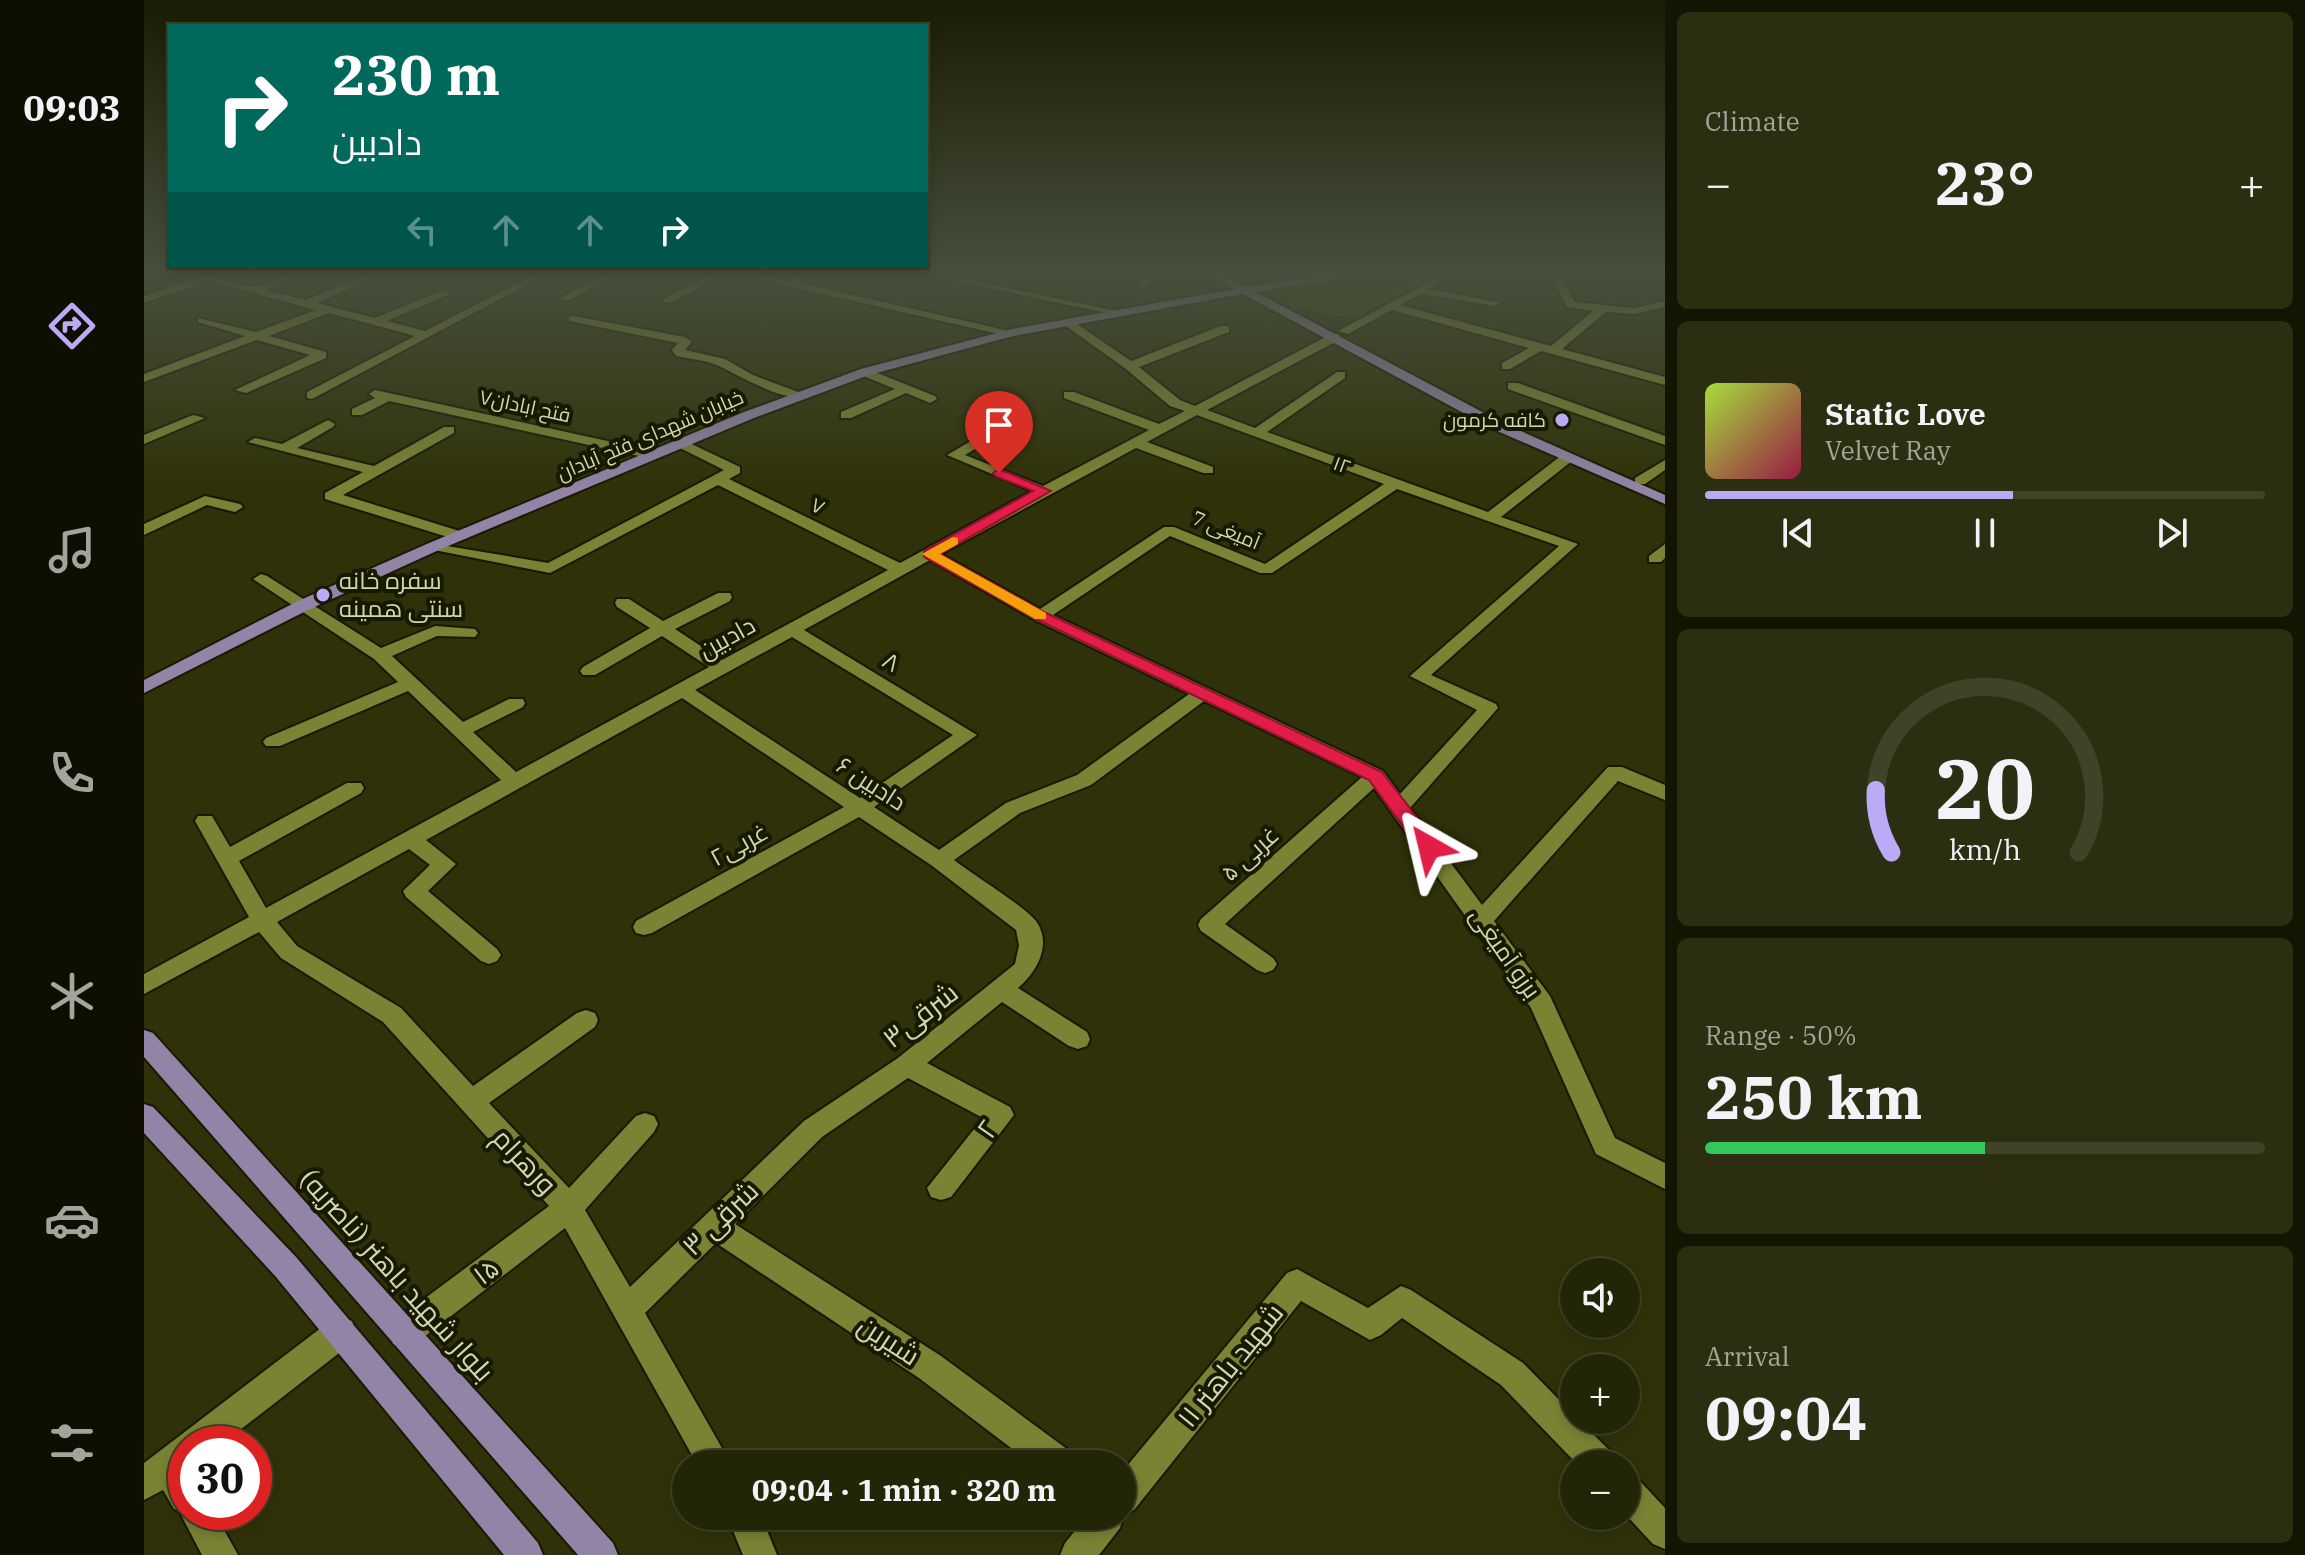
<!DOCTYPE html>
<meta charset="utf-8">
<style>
:root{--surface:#232606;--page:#2b2e10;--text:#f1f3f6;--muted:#a3a59b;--line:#404328;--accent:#bbaaf6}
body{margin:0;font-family:"IBM Plex Serif",Cairo,serif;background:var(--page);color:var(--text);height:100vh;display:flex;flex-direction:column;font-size:30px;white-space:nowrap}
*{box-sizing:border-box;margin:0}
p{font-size:26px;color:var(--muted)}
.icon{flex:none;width:44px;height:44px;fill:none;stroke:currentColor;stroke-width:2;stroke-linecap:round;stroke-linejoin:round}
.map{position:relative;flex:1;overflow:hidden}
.drawer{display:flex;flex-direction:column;gap:12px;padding:12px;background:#131503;width:640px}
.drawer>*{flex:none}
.top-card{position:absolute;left:24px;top:24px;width:760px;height:244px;border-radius:0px;box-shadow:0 4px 12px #0003,0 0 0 2px var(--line);background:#00695c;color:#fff;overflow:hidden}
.buttons{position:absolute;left:1416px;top:1258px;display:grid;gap:16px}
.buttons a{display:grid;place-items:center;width:80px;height:80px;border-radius:50%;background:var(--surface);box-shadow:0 4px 12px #0003,0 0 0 2px var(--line);font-size:40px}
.speed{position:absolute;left:24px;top:1426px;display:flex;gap:16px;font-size:40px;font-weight:700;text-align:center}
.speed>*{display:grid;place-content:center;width:104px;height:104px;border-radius:50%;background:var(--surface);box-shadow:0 4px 12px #0003,0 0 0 2px var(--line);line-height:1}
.speed .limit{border:12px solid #d22;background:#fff;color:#111}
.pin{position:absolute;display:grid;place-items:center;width:68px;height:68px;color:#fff;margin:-82px -34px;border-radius:50% 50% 50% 0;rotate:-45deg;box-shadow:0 0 8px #0007}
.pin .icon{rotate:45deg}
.me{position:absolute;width:88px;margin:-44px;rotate:323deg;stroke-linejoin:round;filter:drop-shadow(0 0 6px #0008)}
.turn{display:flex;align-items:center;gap:28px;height:168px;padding:0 32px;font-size:36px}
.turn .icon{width:104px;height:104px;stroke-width:2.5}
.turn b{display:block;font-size:56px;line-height:68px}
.lanes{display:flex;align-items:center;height:76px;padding:0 32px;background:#0003;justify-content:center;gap:40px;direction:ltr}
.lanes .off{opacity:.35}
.big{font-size:60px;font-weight:700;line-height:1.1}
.drawer .widget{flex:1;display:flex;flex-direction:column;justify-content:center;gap:12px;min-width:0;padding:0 28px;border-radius:12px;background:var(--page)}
.drawer .dial{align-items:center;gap:0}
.dial svg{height:208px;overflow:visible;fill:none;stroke:var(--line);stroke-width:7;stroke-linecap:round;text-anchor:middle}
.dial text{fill:var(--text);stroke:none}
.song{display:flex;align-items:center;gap:24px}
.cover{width:96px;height:96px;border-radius:12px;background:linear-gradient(135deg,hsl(80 70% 55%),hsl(340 70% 35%))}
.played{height:8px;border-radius:4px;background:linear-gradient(90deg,var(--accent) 55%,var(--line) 55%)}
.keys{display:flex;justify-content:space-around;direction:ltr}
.heat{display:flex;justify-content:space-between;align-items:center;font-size:44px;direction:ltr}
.charge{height:12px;border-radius:6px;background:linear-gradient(90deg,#34c759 50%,var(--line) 0)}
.trip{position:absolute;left:528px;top:1450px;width:464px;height:80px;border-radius:40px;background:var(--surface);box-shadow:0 4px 12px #0003,0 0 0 2px var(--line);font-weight:700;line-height:80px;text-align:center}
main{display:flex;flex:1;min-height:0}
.dock{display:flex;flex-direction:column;width:144px;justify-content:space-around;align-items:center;background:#0e0f02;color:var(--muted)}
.dock .icon{width:56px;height:56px}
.dock .current{color:var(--accent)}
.dock b{font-size:36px;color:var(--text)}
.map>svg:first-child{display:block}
.green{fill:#3f4300}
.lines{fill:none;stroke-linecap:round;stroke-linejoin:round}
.minor-casing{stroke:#171902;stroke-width:4}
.major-casing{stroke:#171902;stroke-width:4}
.minor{fill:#7a8234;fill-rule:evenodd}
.major{fill:#9283a7;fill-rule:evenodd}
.route{fill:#e11d48;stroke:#92132f;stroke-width:2}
.slow{fill:#f59e0b}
.poi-dot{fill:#bbaaf6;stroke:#171900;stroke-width:3}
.labels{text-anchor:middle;stroke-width:8;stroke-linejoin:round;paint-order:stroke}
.far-street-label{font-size:20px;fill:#d2d7b2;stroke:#171900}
.far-poi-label{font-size:20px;fill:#d2d7b2;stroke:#171900;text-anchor:end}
.poi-label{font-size:24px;fill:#d2d7b2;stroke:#171900;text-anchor:start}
.street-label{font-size:24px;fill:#d2d7b2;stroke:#171900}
.near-street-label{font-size:28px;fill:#d2d7b2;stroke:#171900}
</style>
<main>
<nav class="dock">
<b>09:03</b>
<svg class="icon current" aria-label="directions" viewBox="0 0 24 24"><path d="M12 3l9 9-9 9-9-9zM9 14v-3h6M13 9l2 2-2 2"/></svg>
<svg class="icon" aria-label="music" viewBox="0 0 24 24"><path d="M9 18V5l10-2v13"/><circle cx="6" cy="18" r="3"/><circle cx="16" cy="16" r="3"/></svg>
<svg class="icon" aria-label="phone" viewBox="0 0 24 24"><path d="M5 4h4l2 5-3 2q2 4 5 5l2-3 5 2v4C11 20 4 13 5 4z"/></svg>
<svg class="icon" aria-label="climate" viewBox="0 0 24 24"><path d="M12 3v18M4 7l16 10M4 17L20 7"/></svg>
<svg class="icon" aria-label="car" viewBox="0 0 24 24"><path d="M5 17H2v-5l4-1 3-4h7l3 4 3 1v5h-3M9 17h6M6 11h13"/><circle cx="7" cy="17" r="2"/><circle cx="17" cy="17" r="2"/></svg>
<svg class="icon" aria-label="filters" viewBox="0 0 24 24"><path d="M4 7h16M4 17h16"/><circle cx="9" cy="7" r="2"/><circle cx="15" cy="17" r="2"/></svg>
</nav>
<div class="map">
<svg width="1521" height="1555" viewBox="0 0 1521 1555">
<rect width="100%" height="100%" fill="#2f3208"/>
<!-- green -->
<path class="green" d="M1264 273 1285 277 1212 318 1170 313 1139 296C1162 276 1232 275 1264 273Z"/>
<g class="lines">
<defs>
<path id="minor" d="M33 271C58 269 93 289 112 286 131 283 146 271 166 271L122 290 161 300 234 271H247L173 303 231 318 296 291H304V295L243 321 281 331 397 271H409L168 399 163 398V392L271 336 185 313 125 336 182 352V358L102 393 91 390 166 355 113 340 0 382V374L101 336 54 322V318L112 332 172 310 65 281 0 303V296L53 278Z
M467 271H479L424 301 414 299Z
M570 271H599L645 281 663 271H675L657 283 874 333 868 337 582 272 527 303 517 301Z
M735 271H746L741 274Z
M763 271H782L978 312 972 315Z
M1008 271H1019L1003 287H995V283Z
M1404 271H1412L1431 302 1490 308 1521 301V307L1490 314 1462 312 1418 349 1521 377V385L1397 351 1366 369H1358V363L1385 348 1248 310 1204 334 1194 331 1292 278 1297 281 1286 289 1357 303 1351 306 1277 294 1256 305 1407 346 1449 311 1423 307Z
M429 316 541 337 548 342 541 350 581 359 609 375 662 395C646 406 592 374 575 366 562 360 546 359 532 356L528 350 534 343 425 321V317Z
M919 320H927L987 361 1077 326H1085V332L995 367 1036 400 1051 406 1187 334H1195V340L1063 410 1111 428 1193 372H1201V378L1123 432 1344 512 1418 455H1428V461L1357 517 1434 544 1287 675 1352 704 1354 708 1266 808 1338 905 1464 767H1478L1521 785V800L1474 781 1350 921 1406 996 1471 1138 1521 1163V1189L1452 1154 1387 1008 1230 788 1081 924 1129 958 1133 964 1129 970 1121 973 1113 970 1057 931 1054 925 1057 919 1218 777 1060 701 947 785 876 813 810 860C828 874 880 906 892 921 909 945 892 973 874 988L943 1032 946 1039 943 1046 934 1049 925 1046 858 1002 783 1063 866 1107 870 1115 807 1197 797 1200 787 1197 783 1188 839 1118 764 1078 678 1137 591 1224 797 1356 927 1452 931 1464H888L775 1378 572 1243 501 1313 587 1464H553L421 1228 271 1344 260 1348 249 1344 245 1333 249 1322 405 1206 239 1022 137 958 115 932 0 994V974L105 917 51 821 54 816H68L86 847 203 783H217L220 788 217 793 95 861 122 908 357 780 264 691 136 746H122L119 742 122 738 254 682 230 659 109 579 117 574 123 576 237 648 291 626 331 629 334 633 331 637 293 636 248 656 319 722 365 699H379L381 703 379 707 329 732 372 772 565 667 518 636 451 675H439L436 671 439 667 506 628 473 607 471 603 473 599H485L519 621 574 593H586L588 597 586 601 531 629 578 660 744 570 574 485 406 573 285 549V543L404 563 580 470 532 446V440L537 439 596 467V473L585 479 756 563 888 491 803 455 858 423 870 426 821 455 899 486 1005 430 920 398V392H930L1015 424 1041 411 1026 406 982 369 919 324ZM1053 415 1240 484 1121 564 1030 527H1020L896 609 797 554 992 448 1059 473H1069V467L1003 442ZM1253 489 1415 546 1266 676 1333 710 1256 794 1239 771 909 615 1026 536 1116 573H1128ZM786 560 891 620 1045 694 933 775 862 803 795 850 730 807 833 735 660 630ZM648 637 809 735 716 798 551 690ZM538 698 700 807 492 921 489 927 492 933 500 935 508 933 715 817 787 865 872 930 875 945 871 964 754 1058 660 1121 486 1287 441 1210 510 1132 514 1124 510 1116 501 1113 492 1116 425 1188 345 1103 451 1027 454 1020 451 1013 442 1010 433 1013 329 1086 257 1008 153 946 133 922 265 849 286 865 259 891 262 897 337 961 345 964 353 961 357 955 353 949 284 891 312 864 282 840Z
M721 368 791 396 793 399 786 403 762 393 707 418H697V412L751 389 717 375 715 372Z
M1364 383H1374L1521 436V445L1364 389Z
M231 390 509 451 516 455 509 459 245 401 218 415H208V409L231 398 225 394Z
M49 415 61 418 0 444V435Z
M184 420 191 424 189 427 153 448 230 466 300 427H310V433L199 495 322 533V539H310L181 499V493L219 472 104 442 111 438 138 444Z
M1521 460V470L1501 484H1491V478Z
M61 496 96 504 99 507 91 512 63 505 0 535V524Z
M1521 544V558L1517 562H1505V556Z
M1153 1269 1224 1308 1257 1286 1267 1290 1379 1363 1430 1415V1420H1435L1467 1452 1471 1464H1433L1357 1385 1258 1318 1237 1335 1226 1340 1157 1301 990 1510 980 1514 976 1528 955 1555H916L921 1543 943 1516H978V1472L1143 1273Z
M197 1317 208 1321 212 1332 208 1343 78 1444H42V1512H70L94 1555H58L35 1511 30 1509 19 1490 0 1500V1463L186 1321Z
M1482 1474 1494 1479 1521 1508V1549L1509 1544 1482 1515Z
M583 1516H617L633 1555H599Z"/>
<path id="major" d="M1060 271H1072L1103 287 1206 271H1229L1224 274 1112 292 1361 424 1521 495V504L1351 430 1099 294 869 336 725 375 610 418 297 549 166 609 0 693V680L154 601 285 543 600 412 717 369 868 329 1090 289Z
M1362 271 1521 272V278L1367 274Z
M0 1030 9 1033 469 1543 474 1555H434L0 1057Z
M0 1104 9 1107 152 1257 394 1543 399 1555H360L132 1277 0 1133Z"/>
</defs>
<!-- minor casing -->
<use href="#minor" class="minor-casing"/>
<!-- major casing -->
<use href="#major" class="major-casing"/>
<!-- minor -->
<use href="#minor" class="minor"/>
<!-- major -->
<use href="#major" class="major"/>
</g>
<!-- sky -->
<linearGradient id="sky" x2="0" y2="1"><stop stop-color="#1a1c04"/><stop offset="0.56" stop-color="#474f3d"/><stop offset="1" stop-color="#474f3d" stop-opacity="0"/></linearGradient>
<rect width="1521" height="488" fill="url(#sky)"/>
<!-- route -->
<path class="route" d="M855 469 907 491 796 554 902 613 1238 772 1292 842 1295 847 1292 852H1278L1225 780 892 619 780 557V551L889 491 851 476 849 473Z"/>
<!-- slow -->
<path class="slow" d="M809 537 814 538V544L796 554 902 613V619H891L778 554Z"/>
<!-- markers -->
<g class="poi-dot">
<circle cx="1418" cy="420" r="8"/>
<circle cx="179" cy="595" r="8"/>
</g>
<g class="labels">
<!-- far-street labels -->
<g class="far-street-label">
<text transform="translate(381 406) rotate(12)" y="7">فتح ابادان۷</text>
<text transform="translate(506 435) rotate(-23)" y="7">خیابان شهدای فتح آبادان</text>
<text transform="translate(1198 465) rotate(20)" y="7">۱۲</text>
<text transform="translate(674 506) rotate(26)" y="7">۷</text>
<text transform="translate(1082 530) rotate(22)" y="7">آمیغی 7</text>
</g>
<!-- far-poi labels -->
<g class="far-poi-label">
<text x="1402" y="427">کافه کرمون</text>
</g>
<!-- poi labels -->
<g class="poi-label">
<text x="195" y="589">سفره خانه<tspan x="195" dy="28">سنتی همینه</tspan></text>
</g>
<!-- street labels -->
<g class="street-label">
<text transform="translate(583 638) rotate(-29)" y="8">دادبین</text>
<text transform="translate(747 662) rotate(31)" y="8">۸</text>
<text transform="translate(727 784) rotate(33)" y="8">دادبین ۶</text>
<text transform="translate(595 845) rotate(-29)" y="8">غربی۲</text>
<text transform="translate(1106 854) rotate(-42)" y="8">۵ غربی</text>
<text transform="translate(1361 953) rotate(55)" y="8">برزو آمیغی</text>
</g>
<!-- near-street labels -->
<g class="near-street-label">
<text transform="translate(776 1015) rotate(-38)" y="10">شرقی۳</text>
<text transform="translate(843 1129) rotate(-55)" y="10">۲</text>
<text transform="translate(381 1161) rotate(47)" y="10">ورهرام</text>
<text transform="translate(576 1218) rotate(-44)" y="10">۳ شرقی</text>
<text transform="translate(342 1271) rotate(-37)" y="10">۱۵</text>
<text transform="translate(253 1275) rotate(48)" y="10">بلوار شهید باهنر (ناصریه)</text>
<text transform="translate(745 1340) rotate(33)" y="10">شیرین</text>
<text transform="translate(1086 1365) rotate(-51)" y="10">شهید باهنر ۱۱</text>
</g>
</g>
</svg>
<div class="buttons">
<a><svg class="icon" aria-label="sound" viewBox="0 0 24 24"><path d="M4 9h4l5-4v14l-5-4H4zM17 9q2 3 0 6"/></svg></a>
<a>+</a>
<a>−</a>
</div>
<div class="speed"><div class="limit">30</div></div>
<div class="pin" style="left:855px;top:473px;background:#d93025"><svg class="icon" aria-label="arrive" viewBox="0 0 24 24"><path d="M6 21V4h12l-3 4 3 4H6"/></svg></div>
<svg class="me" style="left:1285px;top:847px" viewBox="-20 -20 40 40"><path d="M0-17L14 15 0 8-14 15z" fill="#e11d48" stroke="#fff" stroke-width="4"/></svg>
<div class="trip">09:04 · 1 min · 320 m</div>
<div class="top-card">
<div class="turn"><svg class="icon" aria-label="right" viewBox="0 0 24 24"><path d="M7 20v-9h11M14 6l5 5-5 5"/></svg><div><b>230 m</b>دادبین</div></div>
<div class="lanes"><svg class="icon off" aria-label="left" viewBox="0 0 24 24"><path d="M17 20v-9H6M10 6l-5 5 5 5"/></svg><svg class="icon off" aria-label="ahead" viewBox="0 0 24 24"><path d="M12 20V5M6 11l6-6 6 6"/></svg><svg class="icon off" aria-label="ahead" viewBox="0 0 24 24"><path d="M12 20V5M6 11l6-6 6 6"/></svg><svg class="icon" aria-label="right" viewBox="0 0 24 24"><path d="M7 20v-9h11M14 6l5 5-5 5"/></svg></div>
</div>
</div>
<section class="drawer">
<div class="widget"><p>Climate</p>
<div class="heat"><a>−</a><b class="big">23°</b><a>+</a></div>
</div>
<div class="widget">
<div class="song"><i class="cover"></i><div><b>Static Love</b><p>Velvet Ray</p></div></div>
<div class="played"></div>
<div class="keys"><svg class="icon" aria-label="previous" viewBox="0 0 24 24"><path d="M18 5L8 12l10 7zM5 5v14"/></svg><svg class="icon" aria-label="pause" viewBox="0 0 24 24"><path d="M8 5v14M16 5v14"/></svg><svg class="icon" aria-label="next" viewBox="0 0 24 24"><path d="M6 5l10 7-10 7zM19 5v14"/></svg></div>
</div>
<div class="widget dial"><svg viewBox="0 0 100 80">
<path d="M14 69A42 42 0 1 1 86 69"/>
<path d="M14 69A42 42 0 0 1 8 45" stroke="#bbaaf6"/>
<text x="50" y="56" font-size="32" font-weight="700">20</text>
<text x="50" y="72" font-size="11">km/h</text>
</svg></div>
<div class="widget"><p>Range · 50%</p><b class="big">250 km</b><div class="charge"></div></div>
<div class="widget"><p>Arrival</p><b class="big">09:04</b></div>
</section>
</main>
